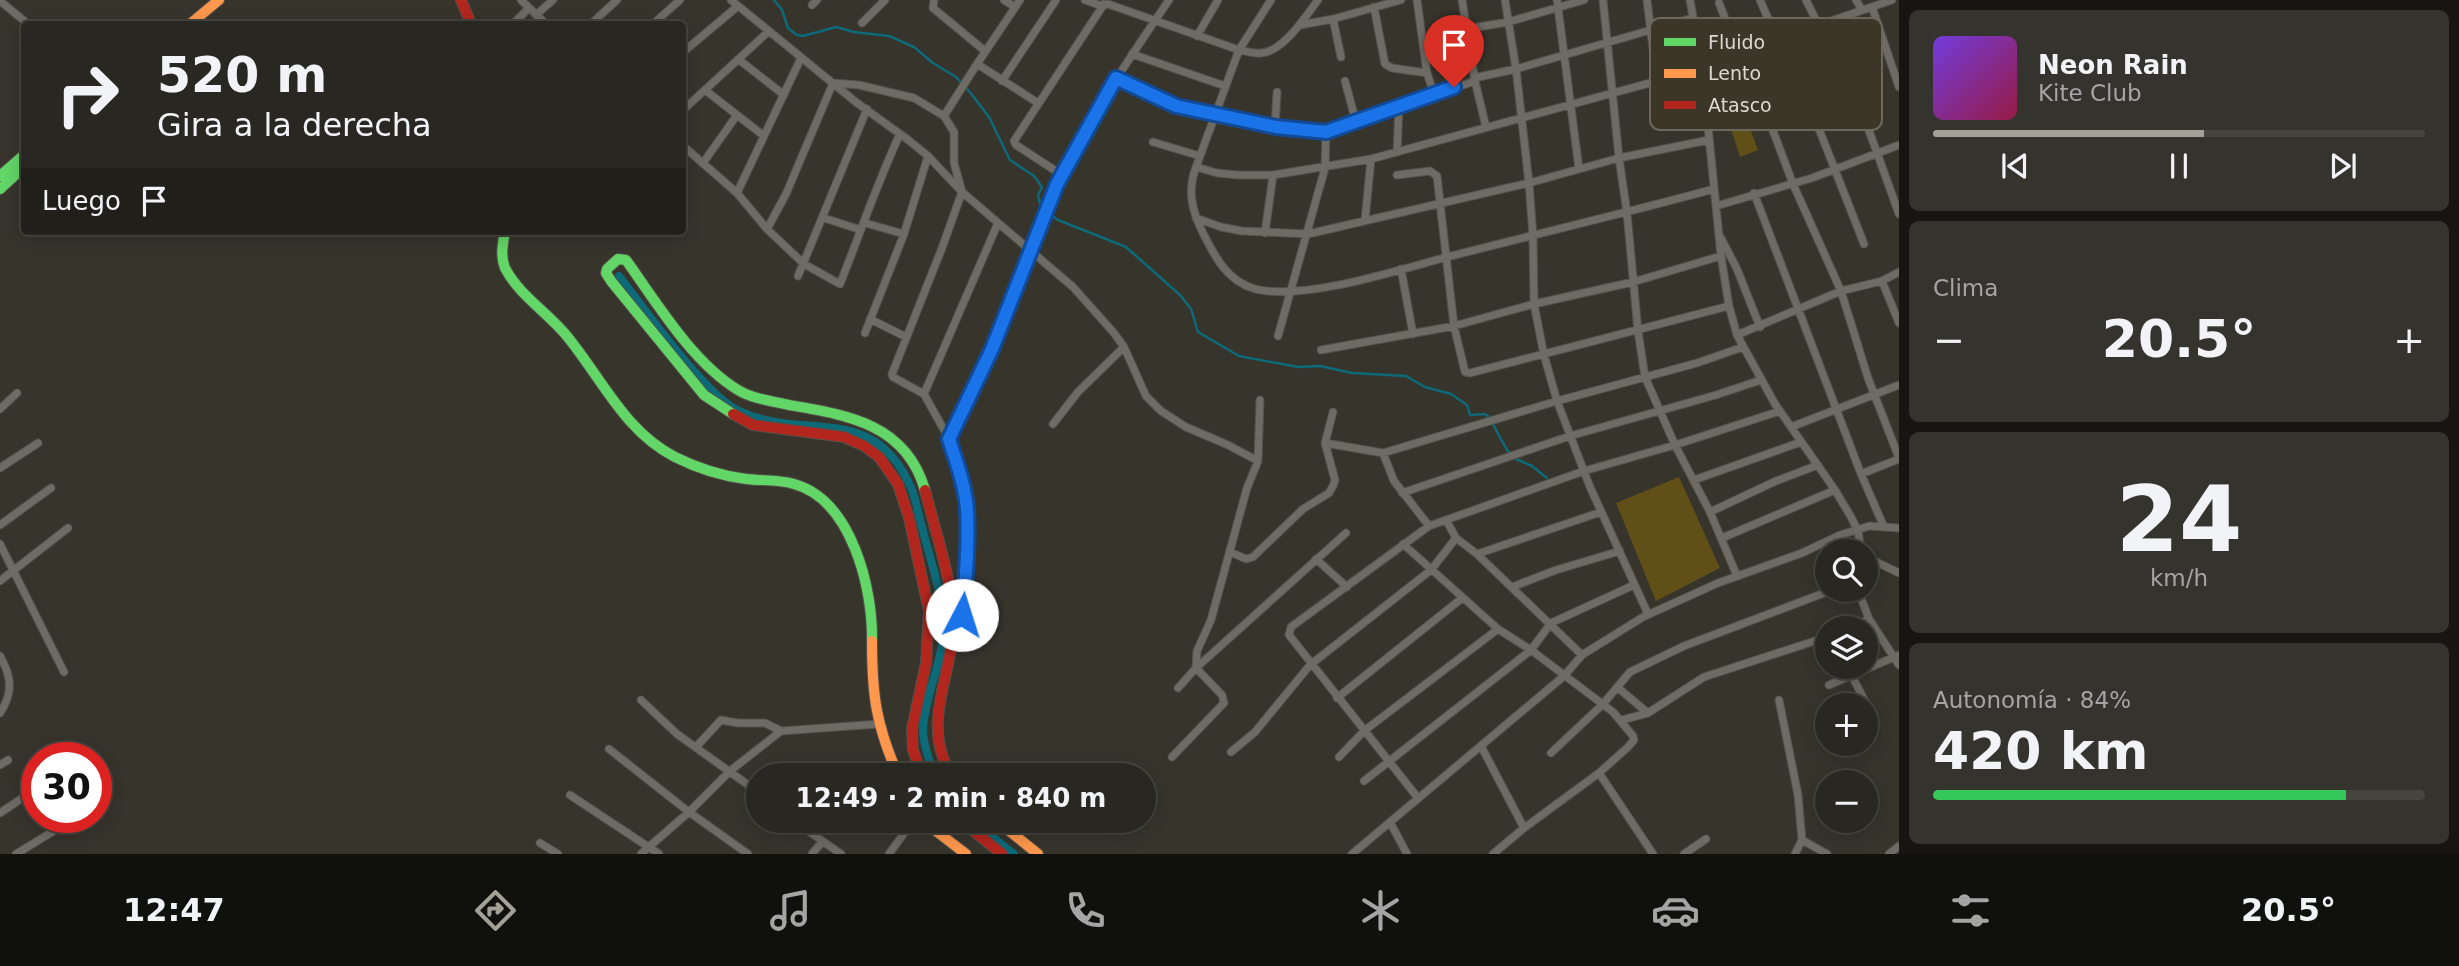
<!DOCTYPE html>
<html lang="es">
<meta charset="utf-8">
<style>
:root{--surface:#292721;--page:#35332e;--text:#f1f3f6;--muted:#a5a5a5;--line:#45443f;--accent:#a3a097}
body{margin:0;font-family:"DejaVu Sans",sans-serif;background:var(--page);color:var(--text);height:100vh;display:flex;flex-direction:column;font-size:26px;white-space:nowrap}
*{box-sizing:border-box;margin:0}
p{font-size:23px;color:var(--muted)}
.icon{flex:none;width:38px;height:38px;fill:none;stroke:currentColor;stroke-width:2;stroke-linecap:round;stroke-linejoin:round}
.map{position:relative;flex:1;overflow:hidden}
.sheet{display:flex;flex-direction:column;gap:10px;padding:10px;background:#171512;width:560px}
.sheet>*{flex:none}
.top-card{position:absolute;left:21px;top:21px;width:665px;height:214px;border-radius:7px;box-shadow:0 4px 18px #0003,0 0 0 2px var(--line);background:#292721;color:var(--text);overflow:hidden}
.fabs{position:absolute;left:1815px;top:539px;display:grid;gap:14px}
.fabs a{display:grid;place-items:center;width:63px;height:63px;border-radius:50%;background:var(--surface);box-shadow:0 4px 18px #0003,0 0 0 2px var(--line);font-size:35px}
.speed{position:absolute;left:21px;top:742px;display:flex;gap:14px;font-size:35px;font-weight:700;text-align:center}
.speed>*{display:grid;place-content:center;width:91px;height:91px;border-radius:50%;background:var(--surface);box-shadow:0 4px 18px #0003,0 0 0 2px var(--line);line-height:1}
.speed .limit{border:10px solid #d22;background:#fff;color:#111}
.pin{position:absolute;display:grid;place-items:center;width:60px;height:60px;color:#fff;margin:-72px -30px;border-radius:50% 50% 50% 0;rotate:-45deg;box-shadow:0 0 7px #0007}
.pin .icon{rotate:45deg}
.me{position:absolute;width:77px;margin:-38px;rotate:5deg;stroke-linejoin:round;filter:drop-shadow(0 0 5px #0008)}
.turn{display:flex;align-items:center;gap:24px;height:147px;padding:0 21px;font-size:32px}
.turn .icon{width:91px;height:91px;stroke-width:2.5}
.turn b{display:block;font-size:49px;line-height:60px}
.then{display:flex;align-items:center;height:66px;padding:0 21px;background:#0003;gap:14px;font-size:26px}
.big{font-size:52px;font-weight:800;line-height:1.1}
.sheet .widget{flex:1;display:flex;flex-direction:column;justify-content:center;gap:10px;min-width:0;padding:0 24px;border-radius:10px;background:var(--page)}
.sheet .dial{align-items:center;gap:0}
.dial b{font-size:91px;line-height:1}
.song{display:flex;align-items:center;gap:21px}
.cover{width:84px;height:84px;border-radius:10px;background:linear-gradient(135deg,hsl(260 70% 55%),hsl(340 70% 35%))}
.played{height:7px;border-radius:4px;background:linear-gradient(90deg,var(--accent) 55%,var(--line) 55%)}
.keys{display:flex;justify-content:space-around;direction:ltr}
.heat{display:flex;justify-content:space-between;align-items:center;font-size:38px;direction:ltr}
.charge{height:10px;border-radius:5px;background:linear-gradient(90deg,#34c759 84%,var(--line) 0)}
.trip{position:absolute;left:746px;top:763px;width:410px;height:70px;border-radius:35px;background:var(--surface);box-shadow:0 4px 18px #0003,0 0 0 2px var(--line);font-weight:800;line-height:70px;text-align:center}
.menu{display:flex;height:112px;justify-content:space-around;align-items:center;background:#10100d;color:var(--muted)}
.menu .icon{width:49px;height:49px}
.menu .selected{color:var(--accent)}
.menu b{font-size:32px;color:var(--text)}
main{display:flex;flex:1;min-height:0}
.map>svg:first-child{display:block}
.pitch{fill:#604f16}
.lines{fill:none;stroke-linecap:round;stroke-linejoin:round}
.stream{stroke:#0d6a79;stroke-width:2.5}
.canal{stroke:#0d6a79;stroke-width:8}
.street-casing{stroke:#53514a;stroke-width:9}
.fast-casing{stroke:#53514a;stroke-width:12}
.slow-casing{stroke:#53514a;stroke-width:12}
.jam-casing{stroke:#53514a;stroke-width:12}
.street{stroke:#6d6b64;stroke-width:7}
.fast{stroke:#63d668;stroke-width:10}
.slow{stroke:#ff974d;stroke-width:10}
.jam{stroke:#b3261e;stroke-width:10}
.route-casing{stroke:#114b97;stroke-width:18}
.route{stroke:#1a73e8;stroke-width:12}
.key{fill:#3b3628;stroke:#6c675b;stroke-width:2}
.key-label{font-size:19px;fill:#dddad1}
</style>
<main>
<div class="map">
<svg width="1899" height="854" viewBox="0 0 1899 854">
<rect width="100%" height="100%" fill="#37342c"/>
<!-- pitch -->
<path class="pitch" d="M1747 120 1758 150 1740 157 1730 126Z
M1679 477 1720 568 1656 601 1616 503Z"/>
<g class="lines">
<!-- stream -->
<path class="stream" d="M774 0 782 10 788 28 797 35 803 36 836 27 854 32 889 36 914 47 933 63 956 77 969 91 989 117 1010 160 1034 176 1042 187 1038 195 1041 208 1058 220 1126 247 1180 295 1191 309 1198 332 1239 356 1298 367 1320 366 1352 373 1406 376 1425 387 1451 394 1467 405 1470 415 1485 414 1489 417 1507 450 1516 459 1532 466 1547 478"/>
<!-- canal -->
<path class="canal" d="M619 276C644 308 706 396 739 411 804 442 875 400 912 490 917 503 919 518 923 531 931 562 942 593 943 625 944 662 925 693 923 729 923 745 929 761 935 775
M973 821 1014 854"/>
<defs>
<path id="street" d="M521 0 546 24
M731 0 857 103 907 139 928 156 962 192 1073 287 1114 333 1124 347 1146 396 1161 411 1186 427 1228 445 1258 461
M934 0 933 8 985 51
M1004 0 1015 7
M1020 0 977 64 1038 103
M1085 0 1102 6 1108 4 1239 50C1246 51 1254 54 1261 53 1283 52 1306 16 1318 0
M1417 0 1427 73 1434 94
M1462 0 1475 81 1486 127
M1505 0 1516 69 1529 183 1533 236 1534 304 1544 355 1557 401 1590 487 1648 614
M1557 0 1579 169
M1603 0 1619 158 1627 213 1638 331 1645 377 1675 445 1710 512 1737 576
M1647 0 1657 81
M1690 0 1702 67 1721 256 1729 306 1737 335 1775 404 1835 490 1851 517 1858 531 1861 551
M1760 0 1777 39
M1806 0 1819 26
M1856 0 1862 10
M0 1 28 24
M1719 3 1739 54 1760 96 1793 184 1841 291 1868 378 1899 458
M812 5 817 0
M1374 7 1385 64 1392 68 1427 73
M1872 7 1899 87
M536 15 553 0
M1333 19 1341 57
M1830 22 1899 214
M862 23 885 0
M513 24 529 8
M591 24 617 0
M653 24 680 0
M1300 25 1333 19 1401 0
M1466 29 1508 22 1584 0
M1197 36 1218 0
M1783 37 1864 244
M682 53 738 6
M1132 54 1225 86
M738 59 784 95
M1116 78 1176 106 1275 127 1326 132 1475 81
M1474 78 1516 69 1692 18
M1002 81 1056 0
M1345 81 1356 122
M705 90 764 136
M682 111 769 31
M944 116 977 64
M1275 127 1277 92
M1153 142 1200 156
M682 145 737 193 767 229 804 264 840 284C860 234 877 183 900 134
M1397 152 1399 107
M703 163 737 115
M1196 167 1239 50 1271 0
M1062 175 1016 145 1014 141 1104 4
M1397 175 1430 171 1437 176 1454 326 1465 372 1470 373 1729 306
M1714 189C1626 213 1536 234 1447 257 1398 270 1304 301 1255 289 1227 281 1215 257 1203 233 1192 211 1187 191 1196 167L1217 173 1237 175H1273L1371 159 1657 81 1892 0
M737 193 801 58
M1754 193 1861 474 1884 527
M1716 206 1812 178 1899 145
M824 218 861 230
M1196 218 1221 227 1242 231 1308 234 1529 183 1619 158 1709 140
M1365 220 1371 159
M865 223 904 234
M767 229 786 194 833 83 859 85 914 98 944 116 954 132V163L962 192 942 248 892 374 893 377 924 394
M1265 233 1273 175
M1721 238 1737 269 1760 327
M1401 269 1413 334
M798 276 867 109
M1882 281 1899 323
M870 319 906 337
M865 333 904 234 928 156
M1737 335 1841 291 1882 281 1899 272
M1278 336 1325 168 1326 132
M1321 350 1454 326 1534 304 1633 282 1721 256
M0 409 17 393
M1053 424 1078 392 1124 347
M1791 427 1899 385
M949 439C996 359 1019 267 1058 183 1088 118 1129 59 1169 0
M1325 443 1383 453 1394 481 1429 526
M1383 453 1557 401 1697 363 1743 347
M0 468 38 443
M1861 474 1899 459
M1694 480 1801 442
M1402 493 1570 436 1716 395 1761 380
M1710 512 1776 481 1818 465
M1446 520 1456 538 1477 554 1582 655
M0 525 51 488
M1722 538 1835 490
M0 544 64 672
M1403 544 1498 629 1531 650 1613 712 1633 736 1634 740 1628 747 1599 773 1524 828 1493 854
M1230 552 1246 559 1253 557 1303 509 1329 493 1333 486 1335 480 1325 443 1333 412
M1477 554 1601 512
M1866 557 1899 573
M1316 559 1347 587
M0 581 68 528
M1512 587 1556 570 1620 551
M1858 590 1869 619 1899 665
M950 598 965 586 967 508 959 469 949 439 924 394 998 223
M953 622 962 615 965 586
M1850 628 1869 619
M0 656C12 677 13 693 0 713
M1852 676 1870 711
M1829 685 1899 655
M1617 687 1648 713
M1178 688 1196 668 1197 651 1211 620 1247 488 1258 461 1260 400
M1337 698 1461 599
M641 700 677 734 758 792
M1779 700 1798 795 1802 840 1827 854
M1622 720 1648 713 1704 677 1827 637
M1481 746 1524 828
M696 747 721 720 738 723H765L781 731
M609 749 689 812 748 854
M1231 752 1255 732 1310 665 1431 570 1456 538
M1551 753 1603 704 1630 672 1684 646 1832 590
M1172 757 1224 703 1222 695 1196 668 1346 533
M1339 757 1364 731 1498 629
M0 765 8 760
M1599 773 1653 854
M1364 781 1531 650 1551 623 1634 585
M570 795 659 854
M1418 798 1289 635 1291 627 1429 526 1584 471 1675 445 1780 411
M0 813 33 791
M794 821 841 854
M1390 822 1407 854
M540 843 558 854
M16 854 57 829
M641 854 689 812 730 771 781 731 879 724
M812 854 822 842
M889 854 913 821
M1352 854 1564 676 1582 655 1643 617 1718 583 1802 553 1840 535 1869 526 1899 528
M1684 854 1706 839
M1795 854 1802 840
M1889 854 1899 846"/>
<path id="fast" d="M0 176 24 155
M0 189 24 167
M505 231C503 243 500 256 505 268 519 295 547 312 566 335 601 377 624 431 675 457 697 468 722 476 746 479 762 481 778 479 794 484 852 500 873 589 872 641
M733 414 704 395 611 281 606 273 607 269 618 259 626 260C657 303 692 362 738 390 753 399 772 401 789 405 848 415 906 424 925 490"/>
<path id="slow" d="M190 24 219 0
M872 641C872 695 876 725 898 775
M923 821 966 854
M997 821 1038 854"/>
<path id="jam" d="M461 0 471 24
M733 414 753 425 844 437 864 446 879 457 898 484 909 518 929 611 926 663 912 729 913 750 922 775
M925 490C935 531 953 581 953 623 953 678 920 721 951 775
M961 821 1002 854"/>
</defs>
<!-- street casing -->
<use href="#street" class="street-casing"/>
<!-- fast casing -->
<use href="#fast" class="fast-casing"/>
<!-- slow casing -->
<use href="#slow" class="slow-casing"/>
<!-- jam casing -->
<use href="#jam" class="jam-casing"/>
<!-- street -->
<use href="#street" class="street"/>
<!-- fast -->
<use href="#fast" class="fast"/>
<!-- slow -->
<use href="#slow" class="slow"/>
<!-- jam -->
<use href="#jam" class="jam"/>
</g>
<g class="lines">
<defs>
<path id="route" d="M962 615C966 580 969 544 967 509 965 485 956 461 949 439L992 349 1057 184 1116 78 1176 106 1276 127 1326 132 1454 87"/>
</defs>
<!-- route casing -->
<use href="#route" class="route-casing"/>
<!-- route -->
<use href="#route" class="route"/>
</g>
<!-- legend -->
<rect x="1650" y="18" width="232" height="112" rx="10" class="key"/>
<rect x="1664" y="38" width="32" height="8" fill="#63d668"/>
<rect x="1664" y="69" width="32" height="9" fill="#ff974d"/>
<rect x="1664" y="101" width="32" height="8" fill="#b3261e"/>
<g class="key-label">
<text x="1708" y="49">Fluido</text>
<text x="1708" y="80">Lento</text>
<text x="1708" y="112">Atasco</text>
</g>
</svg>
<div class="fabs">
<a><svg class="icon" aria-label="search" viewBox="0 0 24 24"><circle cx="10" cy="10" r="6"/><path d="M15 15l6 6"/></svg></a>
<a><svg class="icon" aria-label="layers" viewBox="0 0 24 24"><path d="M12 4l9 5-9 5-9-5zM3 14l9 5 9-5"/></svg></a>
<a>+</a>
<a>−</a>
</div>
<div class="speed"><div class="limit">30</div></div>
<div class="pin" style="left:1454px;top:87px;background:#d93025"><svg class="icon" aria-label="arrive" viewBox="0 0 24 24"><path d="M6 21V4h12l-3 4 3 4H6"/></svg></div>
<svg class="me" style="left:962px;top:615px" viewBox="-20 -20 40 40"><circle r="19" fill="#fff"/><path d="M0-13L10 11 0 6-10 11z" fill="#1a73e8"/></svg>
<div class="trip">12:49 · 2 min · 840 m</div>
<div class="top-card">
<div class="turn"><svg class="icon" aria-label="right" viewBox="0 0 24 24"><path d="M7 20v-9h11M14 6l5 5-5 5"/></svg><div><b>520 m</b>Gira a la derecha</div></div>
<div class="then">Luego<svg class="icon" aria-label="arrive" viewBox="0 0 24 24"><path d="M6 21V4h12l-3 4 3 4H6"/></svg></div>
</div>
</div>
<section class="sheet">
<div class="widget">
<div class="song"><i class="cover"></i><div><b>Neon Rain</b><p>Kite Club</p></div></div>
<div class="played"></div>
<div class="keys"><svg class="icon" aria-label="previous" viewBox="0 0 24 24"><path d="M18 5L8 12l10 7zM5 5v14"/></svg><svg class="icon" aria-label="pause" viewBox="0 0 24 24"><path d="M8 5v14M16 5v14"/></svg><svg class="icon" aria-label="next" viewBox="0 0 24 24"><path d="M6 5l10 7-10 7zM19 5v14"/></svg></div>
</div>
<div class="widget"><p>Clima</p>
<div class="heat"><a>−</a><b class="big">20.5°</b><a>+</a></div>
</div>
<div class="widget dial"><b>24</b><p>km/h</p></div>
<div class="widget"><p>Autonomía · 84%</p><b class="big">420 km</b><div class="charge"></div></div>
</section>
</main>
<nav class="menu">
<b>12:47</b>
<svg class="icon selected" aria-label="directions" viewBox="0 0 24 24"><path d="M12 3l9 9-9 9-9-9zM9 14v-3h6M13 9l2 2-2 2"/></svg>
<svg class="icon" aria-label="music" viewBox="0 0 24 24"><path d="M9 18V5l10-2v13"/><circle cx="6" cy="18" r="3"/><circle cx="16" cy="16" r="3"/></svg>
<svg class="icon" aria-label="phone" viewBox="0 0 24 24"><path d="M5 4h4l2 5-3 2q2 4 5 5l2-3 5 2v4C11 20 4 13 5 4z"/></svg>
<svg class="icon" aria-label="climate" viewBox="0 0 24 24"><path d="M12 3v18M4 7l16 10M4 17L20 7"/></svg>
<svg class="icon" aria-label="car" viewBox="0 0 24 24"><path d="M5 17H2v-5l4-1 3-4h7l3 4 3 1v5h-3M9 17h6M6 11h13"/><circle cx="7" cy="17" r="2"/><circle cx="17" cy="17" r="2"/></svg>
<svg class="icon" aria-label="filters" viewBox="0 0 24 24"><path d="M4 7h16M4 17h16"/><circle cx="9" cy="7" r="2"/><circle cx="15" cy="17" r="2"/></svg>
<b>20.5°</b>
</nav>
